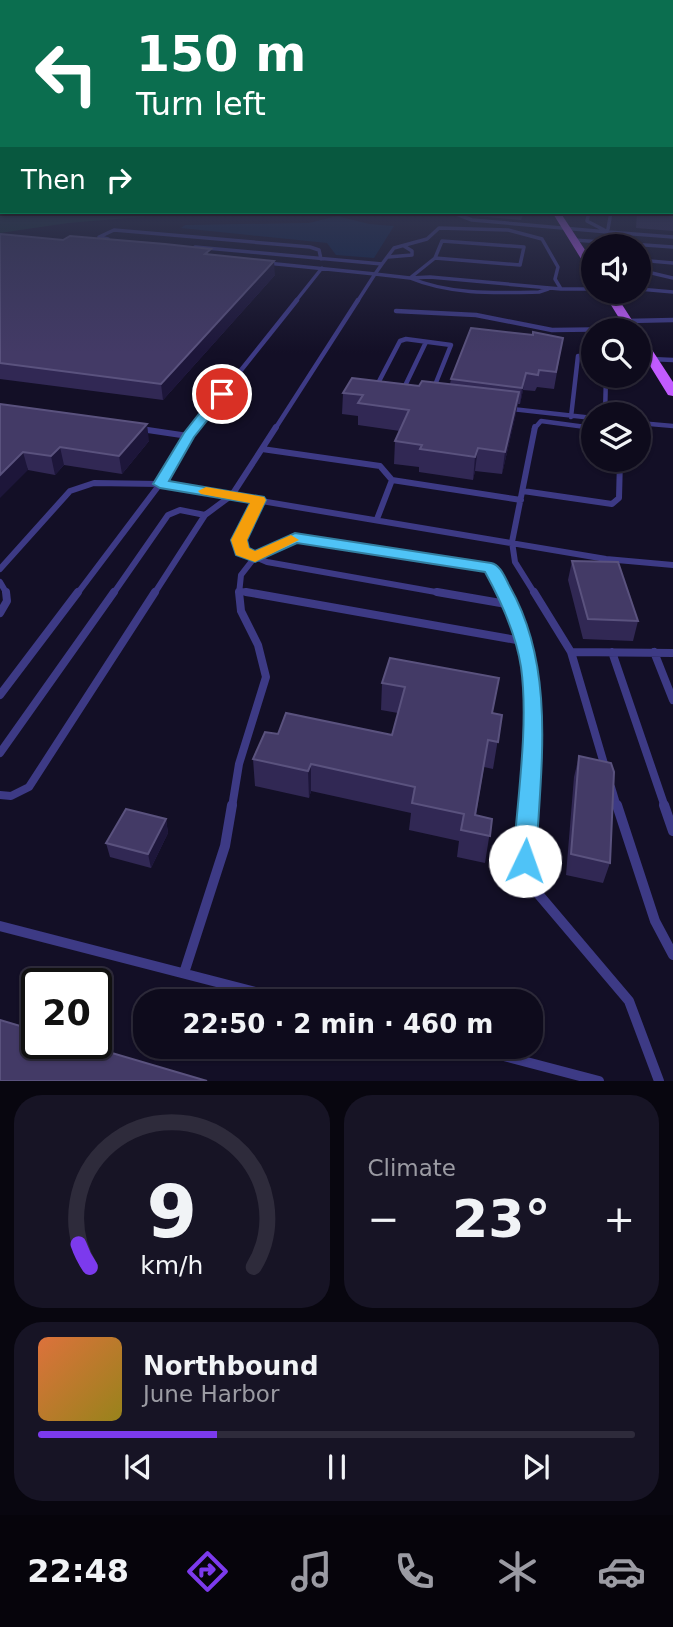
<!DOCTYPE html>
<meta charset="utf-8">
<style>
:root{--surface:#0e0b1c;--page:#171425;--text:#f1f3f6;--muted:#9b9ba3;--line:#2e2b3b;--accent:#7c3aed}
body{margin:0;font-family:"DejaVu Sans",sans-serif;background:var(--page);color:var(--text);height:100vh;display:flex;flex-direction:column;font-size:26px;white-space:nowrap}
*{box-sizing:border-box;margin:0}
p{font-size:23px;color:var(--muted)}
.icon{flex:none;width:38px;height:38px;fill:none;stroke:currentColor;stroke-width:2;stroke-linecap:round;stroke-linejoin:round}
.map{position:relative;height:1081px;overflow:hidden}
.sheet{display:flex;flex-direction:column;gap:14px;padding:14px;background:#08060f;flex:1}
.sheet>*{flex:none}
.banner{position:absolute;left:0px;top:0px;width:674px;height:214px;box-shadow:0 2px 5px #0004,0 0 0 2px var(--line);background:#0b6e4f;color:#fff;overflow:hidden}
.tools{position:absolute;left:581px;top:234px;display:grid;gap:14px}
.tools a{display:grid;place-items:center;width:70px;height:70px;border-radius:50%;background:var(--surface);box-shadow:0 2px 5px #0004,0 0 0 2px var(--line);font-size:35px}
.speed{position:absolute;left:21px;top:968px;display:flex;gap:14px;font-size:35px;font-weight:700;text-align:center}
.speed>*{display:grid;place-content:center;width:91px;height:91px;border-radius:50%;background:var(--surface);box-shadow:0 2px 5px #0004,0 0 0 2px var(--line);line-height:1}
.speed .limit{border:4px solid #111;border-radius:10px;background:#fff;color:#111}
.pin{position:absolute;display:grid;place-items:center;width:60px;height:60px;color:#fff;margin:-30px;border:4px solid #fff;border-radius:50%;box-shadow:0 2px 7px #0007}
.me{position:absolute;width:77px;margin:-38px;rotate:3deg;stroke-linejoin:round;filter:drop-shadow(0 0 5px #0008)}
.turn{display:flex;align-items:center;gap:24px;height:147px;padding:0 21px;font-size:32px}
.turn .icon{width:91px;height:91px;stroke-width:2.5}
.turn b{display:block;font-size:49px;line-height:60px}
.then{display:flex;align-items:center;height:66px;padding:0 21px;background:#0003;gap:14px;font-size:26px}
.big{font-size:52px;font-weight:700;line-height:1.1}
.sheet .card{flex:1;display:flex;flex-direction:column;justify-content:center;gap:10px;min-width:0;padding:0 24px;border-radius:28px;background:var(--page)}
.sheet .dial{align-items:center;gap:0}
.dial svg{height:182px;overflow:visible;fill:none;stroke:var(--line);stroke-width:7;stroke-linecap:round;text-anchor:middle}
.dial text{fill:var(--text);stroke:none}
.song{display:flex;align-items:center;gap:21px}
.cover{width:84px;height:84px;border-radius:10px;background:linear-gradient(135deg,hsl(20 70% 55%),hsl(50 70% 35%))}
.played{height:7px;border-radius:4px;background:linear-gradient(90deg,var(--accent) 30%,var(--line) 30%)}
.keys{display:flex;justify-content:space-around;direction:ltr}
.heat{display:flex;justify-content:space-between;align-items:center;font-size:38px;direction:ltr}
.sheet .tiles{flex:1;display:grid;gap:14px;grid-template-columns:1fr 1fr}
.card:last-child{grid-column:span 2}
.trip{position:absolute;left:133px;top:989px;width:410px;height:70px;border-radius:28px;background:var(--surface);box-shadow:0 2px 5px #0004,0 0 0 2px var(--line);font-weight:700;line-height:70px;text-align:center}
.tab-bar{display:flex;height:112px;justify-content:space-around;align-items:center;background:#06040b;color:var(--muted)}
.tab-bar .icon{width:49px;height:49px}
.tab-bar .selected{color:var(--accent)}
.tab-bar b{font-size:32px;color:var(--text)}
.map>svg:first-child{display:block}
.green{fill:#12302f}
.water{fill:#0c2248}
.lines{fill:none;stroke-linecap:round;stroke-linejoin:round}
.lane-far4{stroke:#3d3a85;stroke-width:3.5}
.lane-far3{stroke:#3d3a85;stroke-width:4.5}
.lane-far2{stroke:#3d3a85;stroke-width:6}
.lane-far1{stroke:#3d3a85;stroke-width:8}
.lane{stroke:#3d3a85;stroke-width:10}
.primary{fill:#c25bff;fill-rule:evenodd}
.wall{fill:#312854}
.shaded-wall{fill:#1d163a}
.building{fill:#433a66;stroke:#5a527e;stroke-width:2}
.route{fill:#4fc3f7;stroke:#337fa1;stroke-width:2}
.slow{fill:#f59e0b}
</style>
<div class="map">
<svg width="673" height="1081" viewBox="0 0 673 1081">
<rect width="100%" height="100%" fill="#130f26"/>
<!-- green -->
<path class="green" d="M0 202 2 212H202L68 223 0 233Z"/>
<!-- water -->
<path class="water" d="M337 216 369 224 394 226 374 258 336 255 327 243 181 228 185 225 309 223Z"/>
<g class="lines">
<!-- lane-far4 -->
<path class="lane-far4" d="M451 212 472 220 608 232 587 221 589 212
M608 229 611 212
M608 232 673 237
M108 239 99 237 114 230 310 247 319 250 321 259
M574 240 673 247
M442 241 524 247 520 265 435 258Z
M195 247 382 264 394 248 427 239 439 228 508 230 542 239 558 267 555 279 561 289H593
M388 257 412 255V251L404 246
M639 260 673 263
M267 263 375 274 357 302
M382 264 375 274 410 278 435 258
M639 270 673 278
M548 289 539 292C495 293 451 295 410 278L430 277 561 289
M639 289 673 292
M295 302 322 268"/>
<!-- lane-far3 -->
<path class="lane-far3" d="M396 311 476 315 552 330 632 329
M627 321 673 320
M651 359 673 360
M375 389 400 341 406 339 451 345 433 390
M403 390 426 342
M512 409 593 418
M605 415 606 376
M571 417 578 356H593
M639 423 673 426
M194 429 297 300
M275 429 358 300
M534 429 541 421 593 428"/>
<!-- lane-far2 -->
<path class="lane-far2" d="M535 427 512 542 515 562 535 594
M587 427 593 428
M141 429 188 436 195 427
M188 436 160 484 606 559 673 565
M262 449 380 466 392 480 521 500
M523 491 612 504 619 498 620 460
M377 519 392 480
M0 569 70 491 94 483 160 484
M0 582 7 594
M241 591 256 594
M77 594 160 484
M113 594 168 515 180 510 205 515
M154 594 205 515 232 495 276 427
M239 594 241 575 255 557 242 551 239 540 259 500
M447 594 267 562 255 557 295 538 491 568 506 594"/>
<!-- lane-far1 -->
<path class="lane-far1" d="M246 592 522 641
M437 592 512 605
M505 592 512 605
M534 592 571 652 605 767
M512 605 530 667 532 724 528 807
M0 613 7 601 6 592
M571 652 673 653
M612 652 665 807
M654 652 673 700
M0 695 78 592
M0 753 114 592
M611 787 617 807
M0 795 11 796 29 787 155 592
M232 807 239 764 266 677 258 645 241 611 239 592"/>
<!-- lane -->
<path class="lane" d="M528 805 525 861 529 883 629 1001 659 1081
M617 805 655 921 673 955
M664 805 673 831
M0 926 290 1001
M184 973 225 846 232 805
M466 1046 599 1081"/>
<!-- primary -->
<path class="primary" d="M552 212H560L593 262V273L588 270Z
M603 292H614L639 331H627Z
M639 335 643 336 673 382V396L668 395 639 348Z"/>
</g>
<!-- wall -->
<path class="wall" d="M673 202V231L636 228 637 212H672Z
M477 212H524L521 220 476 216Z
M0 234 211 255 275 275 163 400 0 379Z
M563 338 554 389 537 387 535 391 523 390 520 404H518L502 474 475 471 473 480 419 472V467L394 464 395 441 400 431 358 425V416L342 414 343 393 450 384 451 379Z
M0 404 149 441 122 474 64 465 55 475 28 470Z
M572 561 638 621 633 641 583 639 568 580Z
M390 658 493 714 502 715 493 769 484 767 476 815 492 819 485 863 457 857 459 841 409 830 411 813 311 791 309 798 255 786 253 759 392 735 398 713 381 710 382 683Z
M579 756 610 863 603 883 566 875 574 777Z
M166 819 168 833 151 868 110 857 106 843Z"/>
<!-- shaded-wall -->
<path class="shaded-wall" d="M274 261 275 275 163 400 161 384Z
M526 373 523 390 520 404 522 388Z
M519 392 516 414 502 474 505 452Z
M147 424 149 441 122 474 119 456Z
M60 447 64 465 55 475 51 456Z
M478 448 475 471 473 480 475 457Z
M23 452 28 470 0 498V475Z
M311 764V791L309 798 308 771Z
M166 819 168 833 151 868 148 854Z"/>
<!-- building -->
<path class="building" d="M672 202H673V214L643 212H672Z
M0 234 63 240 70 236 165 244 211 249 205 254 274 261 161 384 0 363Z
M471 328 533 335V332L563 338 556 372 539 370 538 375 526 373 522 388 451 379Z
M352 378 419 386 422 381 519 392 505 452 478 448 475 457 420 449 422 445 395 441 409 410 358 403 363 395 343 393Z
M0 404 147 424 119 456 60 447 51 456 23 452 0 475Z
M572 561 618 562 638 621 588 619Z
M390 658 499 678 492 713 502 715 498 742 488 740 475 815 492 819 490 836 461 830 464 814 412 803 415 787 311 764 308 771 253 759 265 732 278 734 286 713 392 735 405 687 382 683Z
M579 756 611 763 614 772 610 863 571 854Z
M126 809 166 819 148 854 106 843Z
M0 1020 37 1031V1043H78L207 1081H0Z"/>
<!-- sky -->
<linearGradient id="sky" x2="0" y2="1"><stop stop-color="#0a0815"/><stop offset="0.57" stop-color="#333752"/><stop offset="1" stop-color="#333752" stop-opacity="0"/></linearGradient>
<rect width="673" height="353" fill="url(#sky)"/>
<!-- route -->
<path class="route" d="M222 390 228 394 194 437 169 481 264 497 266 500 247 540 249 548 255 551 295 533 491 563C501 565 505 578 510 587 557 670 540 770 536 861L533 868 525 871 516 868 513 861C517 802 529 725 521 667 516 634 501 601 485 572L297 543 255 562 236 555 231 540 250 503 160 488 153 484 184 433 217 391Z"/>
<!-- slow -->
<path class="slow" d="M206 487 264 497 266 500 247 540 249 548 255 551 291 535 299 540 255 562 236 555 231 540 250 503 201 494 198 491Z"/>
</svg>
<div class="tools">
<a><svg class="icon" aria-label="sound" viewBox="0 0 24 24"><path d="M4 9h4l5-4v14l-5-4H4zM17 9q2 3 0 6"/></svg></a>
<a><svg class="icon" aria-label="search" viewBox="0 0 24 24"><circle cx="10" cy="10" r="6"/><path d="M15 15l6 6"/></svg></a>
<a><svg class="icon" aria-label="layers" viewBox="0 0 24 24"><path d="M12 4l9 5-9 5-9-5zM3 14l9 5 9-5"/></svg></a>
</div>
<div class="speed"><div class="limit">20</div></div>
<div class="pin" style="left:222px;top:394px;background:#d93025"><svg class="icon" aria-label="arrive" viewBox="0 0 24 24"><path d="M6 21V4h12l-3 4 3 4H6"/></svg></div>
<svg class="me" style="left:525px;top:861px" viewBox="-20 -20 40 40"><circle r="19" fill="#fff"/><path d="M0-13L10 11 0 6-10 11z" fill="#4fc3f7"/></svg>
<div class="trip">22:50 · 2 min · 460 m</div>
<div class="banner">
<div class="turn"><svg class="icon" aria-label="left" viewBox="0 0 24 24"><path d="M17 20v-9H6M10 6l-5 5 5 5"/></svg><div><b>150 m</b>Turn left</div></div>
<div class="then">Then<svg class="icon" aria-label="right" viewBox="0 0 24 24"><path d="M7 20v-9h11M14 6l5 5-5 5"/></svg></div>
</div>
</div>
<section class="sheet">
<div class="tiles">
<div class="card dial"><svg viewBox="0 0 100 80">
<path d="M14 69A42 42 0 1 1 86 69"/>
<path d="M14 69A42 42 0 0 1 9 59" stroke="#7c3aed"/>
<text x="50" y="56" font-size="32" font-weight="700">9</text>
<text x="50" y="72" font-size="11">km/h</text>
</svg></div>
<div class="card"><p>Climate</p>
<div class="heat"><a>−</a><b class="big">23°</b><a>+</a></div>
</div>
<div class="card">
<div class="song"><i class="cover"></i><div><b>Northbound</b><p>June Harbor</p></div></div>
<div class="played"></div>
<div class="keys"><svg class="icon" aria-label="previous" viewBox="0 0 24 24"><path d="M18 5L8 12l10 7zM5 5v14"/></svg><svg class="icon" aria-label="pause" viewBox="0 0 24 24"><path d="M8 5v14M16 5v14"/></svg><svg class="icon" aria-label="next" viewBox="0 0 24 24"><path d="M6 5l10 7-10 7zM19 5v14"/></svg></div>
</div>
</div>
</section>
<nav class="tab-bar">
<b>22:48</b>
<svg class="icon selected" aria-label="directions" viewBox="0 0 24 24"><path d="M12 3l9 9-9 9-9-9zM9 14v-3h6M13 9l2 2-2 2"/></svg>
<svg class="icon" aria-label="music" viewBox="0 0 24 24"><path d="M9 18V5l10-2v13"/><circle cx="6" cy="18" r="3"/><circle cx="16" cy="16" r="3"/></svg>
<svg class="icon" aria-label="phone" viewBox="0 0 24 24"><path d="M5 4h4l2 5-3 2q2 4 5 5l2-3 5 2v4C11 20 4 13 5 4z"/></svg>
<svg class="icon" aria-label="climate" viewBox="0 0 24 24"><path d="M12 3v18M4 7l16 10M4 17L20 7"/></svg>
<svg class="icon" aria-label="car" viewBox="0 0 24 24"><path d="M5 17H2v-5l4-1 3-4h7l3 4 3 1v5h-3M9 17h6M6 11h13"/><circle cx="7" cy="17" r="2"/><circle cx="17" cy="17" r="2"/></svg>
</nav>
